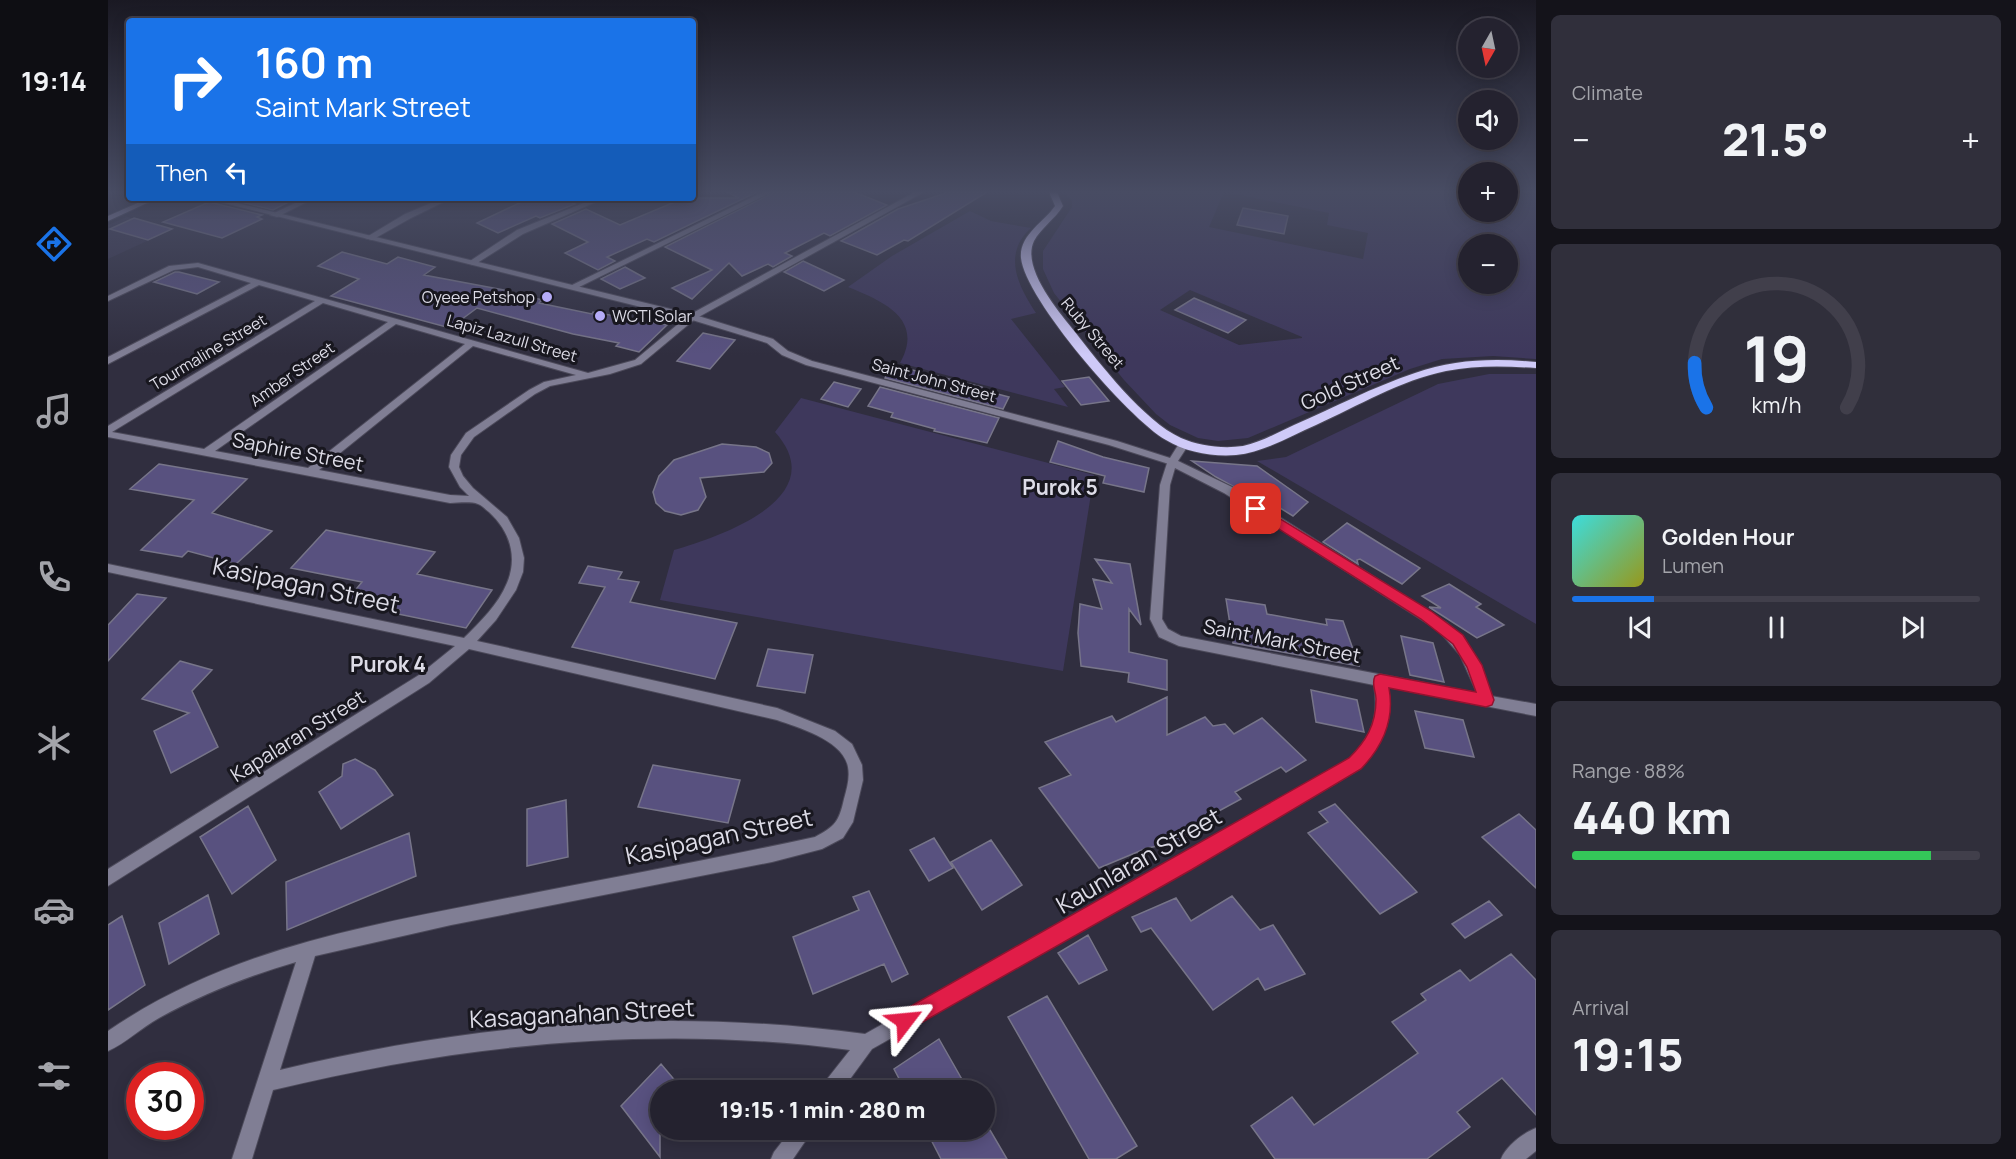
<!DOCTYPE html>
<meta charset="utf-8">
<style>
:root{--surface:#24222f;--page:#302f3b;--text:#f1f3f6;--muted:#a3a4aa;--line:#413f4b;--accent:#1a73e8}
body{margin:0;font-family:Manrope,sans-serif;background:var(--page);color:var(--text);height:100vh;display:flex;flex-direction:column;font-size:22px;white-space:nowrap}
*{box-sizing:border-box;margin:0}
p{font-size:20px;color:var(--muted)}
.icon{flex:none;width:33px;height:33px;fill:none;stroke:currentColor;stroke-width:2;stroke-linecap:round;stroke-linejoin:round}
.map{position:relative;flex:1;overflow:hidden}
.panel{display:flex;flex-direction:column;gap:15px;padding:15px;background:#14131a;width:480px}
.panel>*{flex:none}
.top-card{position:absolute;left:18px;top:18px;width:570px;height:183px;border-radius:6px;box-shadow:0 3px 15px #0003,0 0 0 2px var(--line);background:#1a73e8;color:#fff;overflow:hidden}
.needle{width:39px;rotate:189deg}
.controls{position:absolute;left:1350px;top:18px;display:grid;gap:12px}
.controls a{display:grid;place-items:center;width:60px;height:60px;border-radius:50%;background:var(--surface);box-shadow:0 3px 15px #0003,0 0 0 2px var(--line);font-size:30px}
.speed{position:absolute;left:18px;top:1062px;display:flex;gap:12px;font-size:30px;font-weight:700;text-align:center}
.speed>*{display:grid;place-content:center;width:78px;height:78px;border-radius:50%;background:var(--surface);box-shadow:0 3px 15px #0003,0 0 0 2px var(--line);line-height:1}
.speed .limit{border:9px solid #d22;background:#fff;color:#111}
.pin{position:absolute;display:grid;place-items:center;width:51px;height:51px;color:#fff;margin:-26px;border-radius:12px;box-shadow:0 3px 9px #0006}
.me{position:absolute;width:66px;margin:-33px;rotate:61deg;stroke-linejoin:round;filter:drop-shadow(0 0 4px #0008)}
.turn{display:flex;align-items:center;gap:21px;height:126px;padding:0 30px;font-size:27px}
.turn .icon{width:78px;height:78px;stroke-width:2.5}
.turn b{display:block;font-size:42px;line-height:51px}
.then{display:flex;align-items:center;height:57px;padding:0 30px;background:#0003;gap:12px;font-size:22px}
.big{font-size:45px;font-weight:800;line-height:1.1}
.panel .tile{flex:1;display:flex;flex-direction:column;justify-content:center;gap:9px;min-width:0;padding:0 21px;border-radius:9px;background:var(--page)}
.panel .dial{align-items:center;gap:0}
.dial svg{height:156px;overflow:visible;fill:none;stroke:var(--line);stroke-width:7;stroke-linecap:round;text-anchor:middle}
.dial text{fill:var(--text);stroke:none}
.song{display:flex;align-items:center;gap:18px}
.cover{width:72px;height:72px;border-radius:9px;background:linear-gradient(135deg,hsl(180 70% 55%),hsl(60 70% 35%))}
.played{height:6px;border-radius:3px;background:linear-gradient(90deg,var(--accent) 20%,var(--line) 20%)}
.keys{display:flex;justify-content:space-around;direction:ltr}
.heat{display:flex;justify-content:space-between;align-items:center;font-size:33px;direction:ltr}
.charge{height:9px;border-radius:4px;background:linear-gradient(90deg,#34c759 88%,var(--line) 0)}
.trip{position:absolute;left:542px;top:1080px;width:345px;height:60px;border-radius:30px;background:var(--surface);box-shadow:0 3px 15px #0003,0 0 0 2px var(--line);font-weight:800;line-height:60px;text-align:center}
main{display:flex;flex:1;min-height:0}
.dock{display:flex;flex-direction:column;width:108px;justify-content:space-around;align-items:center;background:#0e0e13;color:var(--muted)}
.dock .icon{width:42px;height:42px}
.dock .on{color:var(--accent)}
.dock b{font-size:27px;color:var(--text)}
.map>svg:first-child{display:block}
.built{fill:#39364d}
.green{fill:#3e385c;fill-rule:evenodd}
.building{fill:#58517f;stroke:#777589;stroke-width:1.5}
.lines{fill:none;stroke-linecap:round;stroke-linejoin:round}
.minor-casing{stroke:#4c4a5a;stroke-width:2}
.tertiary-casing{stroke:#4c4a5a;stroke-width:2}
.secondary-casing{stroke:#4c4a5a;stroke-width:2}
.primary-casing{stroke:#4c4a5a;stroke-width:2}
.minor{fill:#807e94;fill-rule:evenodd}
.tertiary{fill:#807e94;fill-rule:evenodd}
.secondary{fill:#ada9cc;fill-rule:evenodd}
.primary{fill:#cfcaf8;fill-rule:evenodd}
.route{fill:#e11d48;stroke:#92132f;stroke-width:1.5}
.poi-dot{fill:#b6acf8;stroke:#18171f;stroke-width:2}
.labels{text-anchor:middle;stroke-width:6;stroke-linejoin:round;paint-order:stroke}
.far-poi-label{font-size:16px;fill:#dddce7;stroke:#18171f;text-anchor:end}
.far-street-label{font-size:16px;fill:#dddce7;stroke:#18171f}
.street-label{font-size:20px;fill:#dddce7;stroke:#18171f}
.neighbourhood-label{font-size:21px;font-weight:bold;fill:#dddce7;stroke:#18171f}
.near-street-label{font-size:24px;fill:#dddce7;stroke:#18171f}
</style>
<main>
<nav class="dock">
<b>19:14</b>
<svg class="icon on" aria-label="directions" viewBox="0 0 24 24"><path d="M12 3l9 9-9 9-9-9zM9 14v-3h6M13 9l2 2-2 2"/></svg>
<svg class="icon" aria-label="music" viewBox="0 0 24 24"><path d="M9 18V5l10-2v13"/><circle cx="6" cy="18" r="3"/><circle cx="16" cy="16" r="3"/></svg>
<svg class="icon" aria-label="phone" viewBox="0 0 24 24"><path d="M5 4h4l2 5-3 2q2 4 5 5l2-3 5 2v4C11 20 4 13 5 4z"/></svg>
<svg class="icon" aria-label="climate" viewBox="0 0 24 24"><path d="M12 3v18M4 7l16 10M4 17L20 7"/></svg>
<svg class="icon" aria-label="car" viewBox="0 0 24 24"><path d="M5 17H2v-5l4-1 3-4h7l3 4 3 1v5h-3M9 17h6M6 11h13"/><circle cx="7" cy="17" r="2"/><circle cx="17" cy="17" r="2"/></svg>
<svg class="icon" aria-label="filters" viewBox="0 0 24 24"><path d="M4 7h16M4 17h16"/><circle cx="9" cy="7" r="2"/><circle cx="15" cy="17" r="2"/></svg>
</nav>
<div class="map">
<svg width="1428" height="1159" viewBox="0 0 1428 1159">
<rect width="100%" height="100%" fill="#302e3f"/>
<!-- built -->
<path class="built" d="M19 217 65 229 0 259V225Z"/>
<!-- green -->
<path class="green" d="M956 192H1116L1101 227 1255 259 1260 233 1219 225 1221 213 1117 192H1360V212H1400V192L1428 195V359L1385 356 1334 359 1302 369 1140 438 1110 441 1090 438 1062 425 1048 414 1016 380 946 293 935 269V251L964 207V201ZM1360 244H1400V284H1360ZM1082 290 1194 337V338L1131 345 1052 310Z
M862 211 883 221 923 228C894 254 910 286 928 313L903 319 957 387 946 389 960 407 792 363C817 318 774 301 740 287L784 256Z
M1381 374H1428V624L1149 461 1178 457 1330 384Z
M693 398 986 475 955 671 552 600 566 550C613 536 726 498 667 432Z"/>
<!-- building -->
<path class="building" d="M619 192H649L546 242 539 239 499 257 507 261 490 270 457 253 480 242 444 224 478 209 512 225 576 198H631Z
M666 192H746L779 205 722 236 716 233 677 253 684 256 665 267 660 264 634 276 621 263 584 299 564 288 604 270 557 247Z
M841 192H879L800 241 796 240 769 255 733 241 790 209Z
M117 198H188L165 210Z
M422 198H455L467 204 432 218 428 216 390 233 369 223Z
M101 202 154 215 149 217 154 219 114 238 55 222Z
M1135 208 1180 216 1176 234 1129 225Z
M26 218 64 229 40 240 2 229Z
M234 252 279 264 290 257 327 267 316 275 396 290 434 300 431 303 484 314 485 312 559 325 531 352 508 346 511 343 465 334 369 308 342 328 223 296 251 279 210 266Z
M695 261 736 280 716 291 676 272Z
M517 267 537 278 512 289 493 279Z
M67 272H71L111 282 89 294 46 282Z
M1086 298 1138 320 1120 333 1067 310Z
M595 333 627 340 602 369 569 361Z
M784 365 874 387 875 393 882 392 901 397 895 409 777 378Z
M981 377 1001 401 973 405 954 381Z
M726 382 753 389 740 407 713 399Z
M772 387 891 418 879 443 826 431 827 429 783 417 785 413 760 406Z
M950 441 995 457 1041 468 1036 492 995 483 997 476 942 462Z
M614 444 648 447 661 453 664 463 656 472 592 478 598 497 590 510 573 515 557 511 548 503 545 492 551 476 566 460Z
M1084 461 1149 466 1200 502 1185 516 1143 490 1137 493 1108 477Z
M51 464 139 479 104 513 164 531 128 564 80 551 74 557 33 550 86 500 22 489Z
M1239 523 1271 543 1312 568 1294 584 1252 559 1249 560 1250 564 1215 542Z
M218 530 327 552 309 574 384 590 358 628 290 614 292 610 240 599 254 582 183 568Z
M987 559 1022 564 1033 625 1021 609V652L1059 660V690L1020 682 1021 673 973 666 970 633 972 604 994 609 985 579 1004 583Z
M480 566 514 572 510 579 531 582 522 602 629 623 607 679 464 647 497 587 471 583Z
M1341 584 1373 604 1368 607 1396 625 1369 638 1321 607 1333 608 1314 596Z
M29 594 58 598 0 661V625Z
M1118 599 1157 605 1159 614 1219 625 1218 619 1235 621 1251 666 1125 643Z
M1293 636 1325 643 1336 682 1302 675Z
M660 649 705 655 697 693 649 686Z
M72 661 104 670 84 691 110 747 63 773 46 731 81 713 34 699Z
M1203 690 1249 700 1256 732 1208 722Z
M1059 697V735L1097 717 1105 726 1117 724 1126 734 1154 718 1198 760 1178 772 1173 767 1127 792 1133 799 1085 825 1090 831 1067 843 1039 848 991 868 931 788 963 775 937 742 1004 716 1008 722Z
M1307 711 1355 720 1366 757 1317 748Z
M247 759 267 770 285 795 233 829 211 792 234 776 235 764Z
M545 765 632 780 620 823 530 807Z
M458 800 460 857 419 866V809Z
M1227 804 1309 892 1272 914 1200 833 1220 822 1211 812Z
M140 806 168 860 124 894 92 837Z
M1411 814 1428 830V888L1374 837Z
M301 833 308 876 179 930 178 882Z
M826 838 845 868 821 881 802 850Z
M883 840 914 885 874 910 843 862Z
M761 891 800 974 784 982 776 964 705 994 685 937 751 910 745 897Z
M100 895 111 934 61 964 51 923Z
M1124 896 1152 930 1165 925 1197 974 1157 990 1150 978 1105 1010 1043 928 1033 932 1024 917 1068 898 1083 921Z
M1381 901 1394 915 1357 938 1344 924Z
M14 916 37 985 0 1010V925Z
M980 935 999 970 971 984 950 953Z
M1403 954 1428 980V1115L1394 1078 1349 1112 1362 1127 1319 1159H1167L1143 1126 1184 1097 1206 1125 1310 1053 1284 1022 1318 1000 1313 994 1352 970 1362 981Z
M939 996 1029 1146 1008 1159H981L900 1017Z
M831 1039 860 1090H797L786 1069Z
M553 1064 575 1090H552V1157L513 1106Z
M818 1130H882L899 1159H833Z"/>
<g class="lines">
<defs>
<path id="minor" d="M655 192H664L467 289 460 287Z
M807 192H816L587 319 533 364 502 374 442 386 427 394 366 437 353 455 351 467 355 476 365 488 399 517 411 538 416 558 415 572 408 590 388 620 369 641 669 708 727 731 744 744 754 765 755 780 745 822 735 838 714 849 664 862 343 925 207 956 172 1070C367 1023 557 1007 757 1034L1071 857 1242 759C1264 735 1271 718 1266 685L1071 646 1051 637 1042 619 1052 485 1060 460H1068L1124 487 1339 623C1362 643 1374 668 1383 696L1428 704V716L1280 687C1285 720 1273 745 1252 769L1083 869 764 1049 734 1090H714L716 1083 742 1050C548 1024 354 1044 165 1090L144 1159H124L188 962C140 976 95 994 51 1018 33 1028 18 1043 0 1051V1031C114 953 241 929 374 903 485 881 596 861 707 837 727 826 731 822 736 799 739 788 742 778 740 767 735 740 691 728 669 720L361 649 321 683 0 886V869L311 675 347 646 0 572V564L356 638C372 622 390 605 399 583 410 557 402 531 381 512 378 510 374 505 370 504 362 501 350 503 342 503L0 437V426L207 301 151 285 0 364V357L143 283 90 267 66 270 0 301V296L61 266 90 263 480 373 527 360 581 315ZM215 303 280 322 96 449 4 432ZM288 324 357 344 200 468 107 451ZM365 346 468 375 436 382 421 390 358 433 343 455 341 467 352 487 361 496 342 495 211 470ZM1067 468 1116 493 1331 631 1352 655 1369 693 1073 636 1060 629 1054 619 1062 485Z
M198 198H207L169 217 162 215Z
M335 198H344L303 218 264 240 257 238 297 214Z
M488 198H497L415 234 366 265 359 263 409 230Z
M1428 1128V1151L1418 1159H1393C1398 1146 1415 1133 1428 1128Z
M683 1130H705L685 1159H663L666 1152Z"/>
<path id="tertiary" d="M96 198H108L587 315 665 339 680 351 704 361 1009 441 1062 458 1072 442 1076 441 1081 444 1068 464 1064 465 1001 445 698 365 674 355 659 343 581 319Z"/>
<path id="secondary" d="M41 198H50L0 221V216Z"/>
<path id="primary" d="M941 192H949L955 206C947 219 933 228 926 241 913 268 951 312 967 332 992 364 1036 421 1073 438 1091 446 1115 449 1135 446 1153 442 1169 433 1186 425 1225 408 1265 387 1307 373 1346 359 1387 358 1428 362V368C1398 366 1368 365 1338 371 1293 380 1250 406 1208 425 1183 436 1156 452 1128 455 1105 457 1077 452 1058 440 1021 419 917 299 913 258 911 235 936 222 947 206Z"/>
</defs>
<!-- minor casing -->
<use href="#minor" class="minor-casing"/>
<!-- tertiary casing -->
<use href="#tertiary" class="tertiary-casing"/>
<!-- secondary casing -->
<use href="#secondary" class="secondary-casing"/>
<!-- primary casing -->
<use href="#primary" class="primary-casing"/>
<!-- minor -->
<use href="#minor" class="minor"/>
<!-- tertiary -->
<use href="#tertiary" class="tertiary"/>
<!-- secondary -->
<use href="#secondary" class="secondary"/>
<!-- primary -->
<use href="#primary" class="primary"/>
</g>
<!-- sky -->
<linearGradient id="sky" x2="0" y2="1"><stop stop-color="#1a1923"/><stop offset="0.54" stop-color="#484c63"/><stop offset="1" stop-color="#484c63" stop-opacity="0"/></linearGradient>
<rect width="1428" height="355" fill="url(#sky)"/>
<!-- route -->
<path class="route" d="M1148 504 1323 611 1355 635 1374 665 1386 700 1384 705 1378 707 1281 688C1287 720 1275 746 1253 769L1083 870 804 1028 797 1031 789 1028 787 1021 789 1014 1241 758C1258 741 1268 725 1268 699 1268 691 1263 684 1267 676L1272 674 1368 692 1359 667 1345 644 1313 619 1144 512V506Z"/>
<!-- markers -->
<g class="poi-dot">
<circle cx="439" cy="297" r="6"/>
<circle cx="492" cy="316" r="6"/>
</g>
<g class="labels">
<!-- far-poi labels -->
<g class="far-poi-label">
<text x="427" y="303">Oyeee Petshop</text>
<text x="504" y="322" text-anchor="start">WCTI Solar</text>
</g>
<!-- far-street labels -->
<g class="far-street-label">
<text transform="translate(985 333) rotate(50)" y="6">Ruby Street</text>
<text transform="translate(404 338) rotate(16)" y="6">Lapiz Lazull Street</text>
<text transform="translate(100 352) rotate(-31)" y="6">Tourmaline Street</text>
<text transform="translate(184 374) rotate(-35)" y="6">Amber Street</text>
<text transform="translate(826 380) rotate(15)" y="6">Saint John Street</text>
</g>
<!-- street labels -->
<g class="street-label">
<text transform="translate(1242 383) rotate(-24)" y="7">Gold Street</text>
<text transform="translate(190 452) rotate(11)" y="7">Saphire Street</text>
<text transform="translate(1174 641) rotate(11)" y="7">Saint Mark Street</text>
<text transform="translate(190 736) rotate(-32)" y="7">Kapalaran Street</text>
</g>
<!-- neighbourhood labels -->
<g class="neighbourhood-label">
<text x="952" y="495">Purok 5</text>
<text x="280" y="672">Purok 4</text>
</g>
<!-- near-street labels -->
<g class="near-street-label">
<text transform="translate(198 586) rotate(12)" y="8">Kasipagan Street</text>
<text transform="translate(611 837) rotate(-12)" y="8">Kasipagan Street</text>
<text transform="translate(1031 861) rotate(-30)" y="8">Kaunlaran Street</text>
<text transform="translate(474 1014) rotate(-3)" y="8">Kasaganahan Street</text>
</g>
</g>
</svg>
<div class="controls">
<a><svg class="needle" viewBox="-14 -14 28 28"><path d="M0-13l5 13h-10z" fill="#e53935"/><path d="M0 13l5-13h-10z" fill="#a3a4aa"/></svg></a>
<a><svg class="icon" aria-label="sound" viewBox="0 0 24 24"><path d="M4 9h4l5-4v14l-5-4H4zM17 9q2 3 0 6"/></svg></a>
<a>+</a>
<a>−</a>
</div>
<div class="speed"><div class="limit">30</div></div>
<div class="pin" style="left:1148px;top:509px;background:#d93025"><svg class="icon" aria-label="arrive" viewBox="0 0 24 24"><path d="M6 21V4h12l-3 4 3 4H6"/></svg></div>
<svg class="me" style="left:797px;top:1021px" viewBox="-20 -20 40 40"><path d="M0-17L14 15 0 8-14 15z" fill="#e11d48" stroke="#fff" stroke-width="4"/></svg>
<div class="trip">19:15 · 1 min · 280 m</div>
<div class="top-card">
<div class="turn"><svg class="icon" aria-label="right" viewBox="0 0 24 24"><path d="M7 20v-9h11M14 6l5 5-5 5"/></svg><div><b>160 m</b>Saint Mark Street</div></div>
<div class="then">Then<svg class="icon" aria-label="left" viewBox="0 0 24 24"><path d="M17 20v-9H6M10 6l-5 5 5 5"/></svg></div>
</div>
</div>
<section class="panel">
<div class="tile"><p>Climate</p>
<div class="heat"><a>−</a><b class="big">21.5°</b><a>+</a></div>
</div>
<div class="tile dial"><svg viewBox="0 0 100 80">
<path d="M14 69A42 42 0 1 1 86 69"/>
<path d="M14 69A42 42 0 0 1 8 46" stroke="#1a73e8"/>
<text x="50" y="56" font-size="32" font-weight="700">19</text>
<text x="50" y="72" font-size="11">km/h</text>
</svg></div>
<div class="tile">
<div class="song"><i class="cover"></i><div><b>Golden Hour</b><p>Lumen</p></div></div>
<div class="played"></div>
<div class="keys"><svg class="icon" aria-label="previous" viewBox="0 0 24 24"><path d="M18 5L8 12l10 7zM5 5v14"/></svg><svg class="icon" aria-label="pause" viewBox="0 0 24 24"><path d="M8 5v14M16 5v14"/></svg><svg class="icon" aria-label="next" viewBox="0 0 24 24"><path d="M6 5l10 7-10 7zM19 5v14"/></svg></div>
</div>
<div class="tile"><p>Range · 88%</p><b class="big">440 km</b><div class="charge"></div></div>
<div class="tile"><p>Arrival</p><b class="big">19:15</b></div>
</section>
</main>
